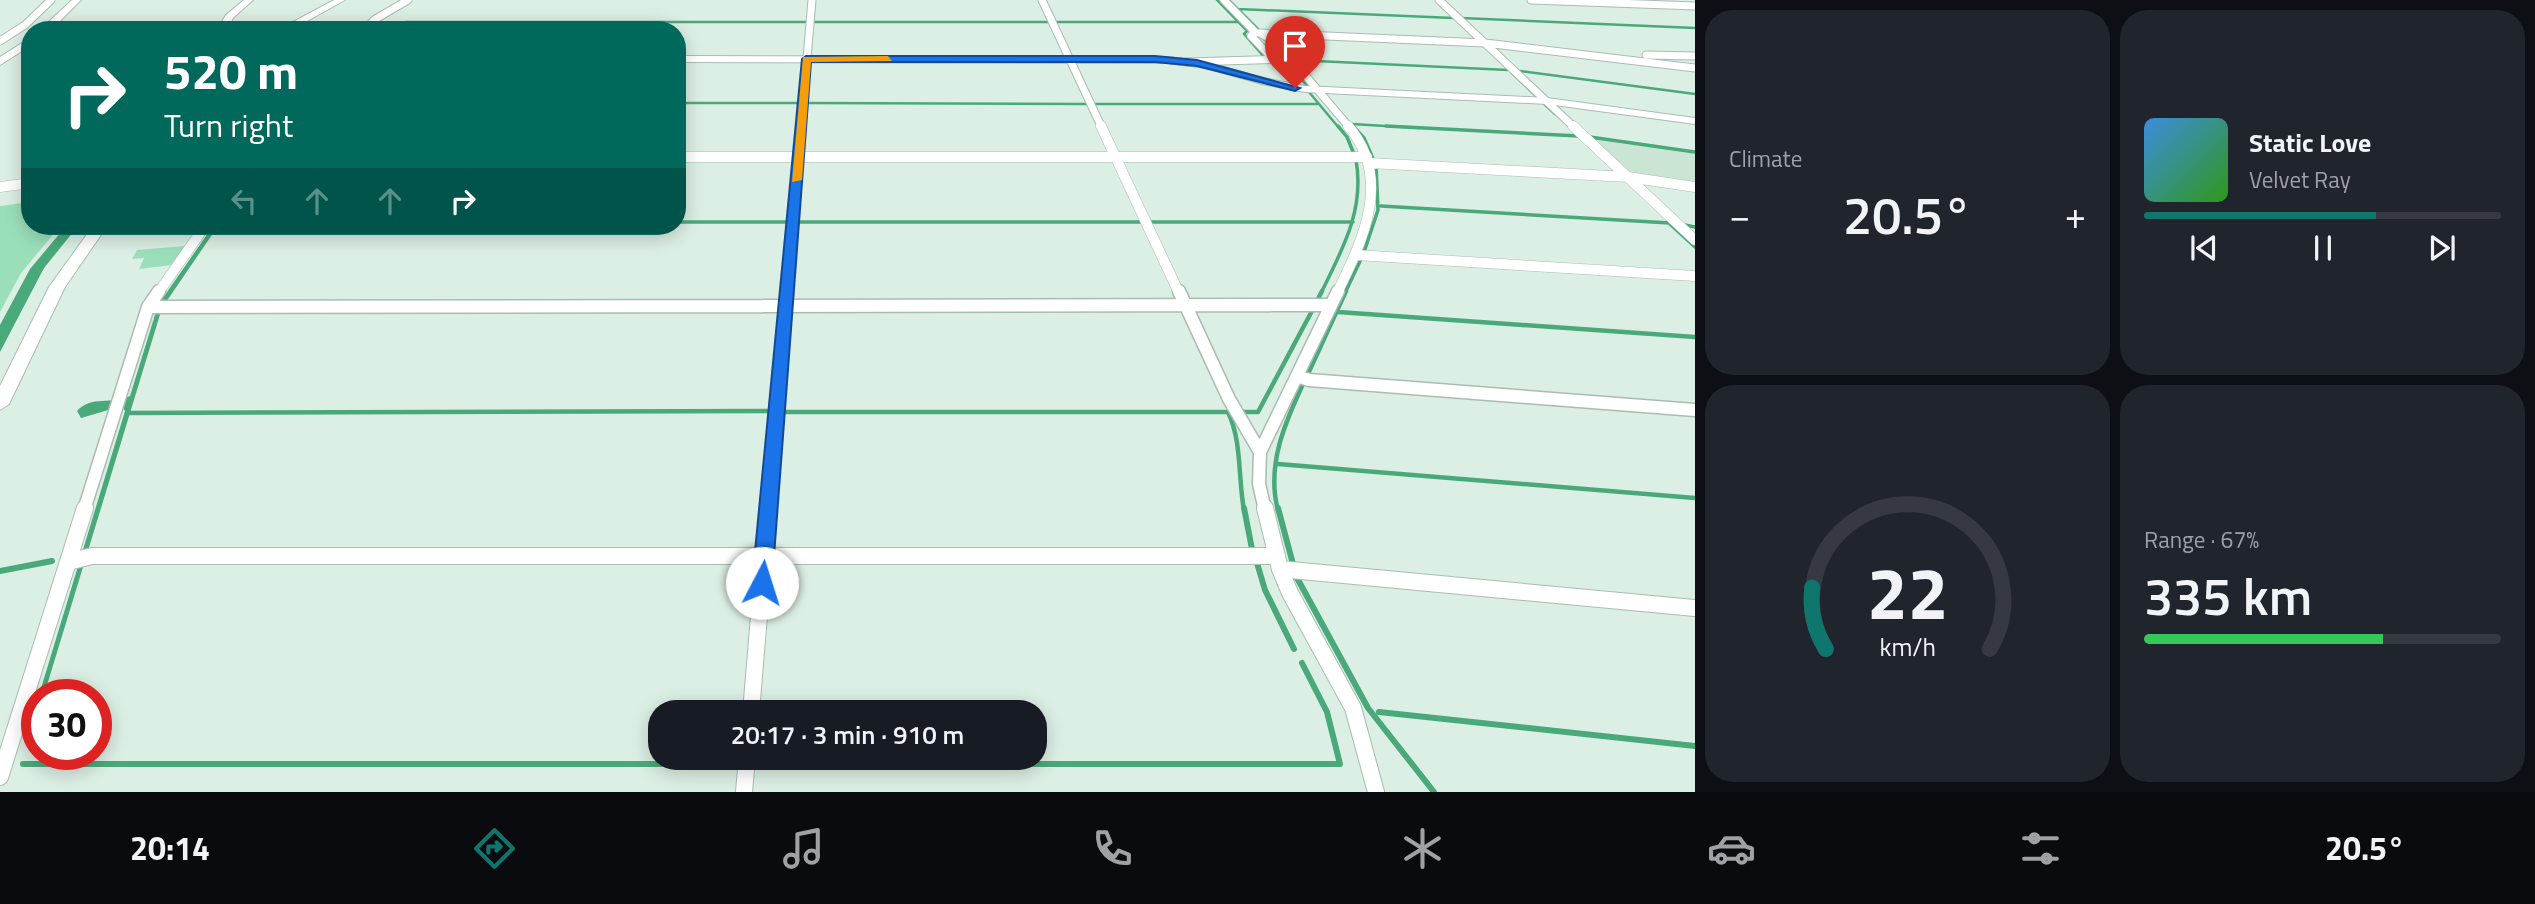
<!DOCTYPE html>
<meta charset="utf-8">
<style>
:root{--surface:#171b24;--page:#20242c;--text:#f1f3f6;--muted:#9ea1a6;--line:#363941;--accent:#0f766e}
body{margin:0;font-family:"Titillium Web",sans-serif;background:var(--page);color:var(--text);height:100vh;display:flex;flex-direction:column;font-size:26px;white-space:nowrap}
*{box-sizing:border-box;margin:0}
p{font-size:23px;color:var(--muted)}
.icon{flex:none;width:38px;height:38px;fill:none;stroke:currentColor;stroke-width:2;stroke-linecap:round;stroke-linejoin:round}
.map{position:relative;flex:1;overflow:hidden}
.side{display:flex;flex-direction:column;gap:10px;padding:10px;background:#0d0f14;width:840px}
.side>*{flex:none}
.banner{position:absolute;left:21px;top:21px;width:665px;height:214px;border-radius:28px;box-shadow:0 4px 18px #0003;background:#00695c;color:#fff;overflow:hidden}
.speed{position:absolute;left:21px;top:679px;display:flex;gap:14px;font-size:35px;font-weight:700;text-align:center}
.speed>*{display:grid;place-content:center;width:91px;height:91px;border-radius:50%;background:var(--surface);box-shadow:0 4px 18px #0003;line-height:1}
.speed .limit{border:10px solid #d22;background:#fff;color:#111}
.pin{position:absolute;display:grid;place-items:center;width:60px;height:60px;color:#fff;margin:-72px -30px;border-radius:50% 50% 50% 0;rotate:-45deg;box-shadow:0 0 7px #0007}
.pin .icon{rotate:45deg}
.me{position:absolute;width:77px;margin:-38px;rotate:5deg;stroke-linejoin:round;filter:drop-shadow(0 0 5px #0008)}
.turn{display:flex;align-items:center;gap:24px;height:147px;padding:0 28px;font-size:32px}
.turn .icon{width:91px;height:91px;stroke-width:2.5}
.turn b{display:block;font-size:49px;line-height:60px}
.lanes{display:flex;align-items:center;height:66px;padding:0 28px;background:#0003;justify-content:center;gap:35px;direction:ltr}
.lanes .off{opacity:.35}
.big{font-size:52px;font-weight:600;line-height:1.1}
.side .widget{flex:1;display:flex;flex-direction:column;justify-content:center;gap:10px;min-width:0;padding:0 24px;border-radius:28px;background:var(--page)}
.side .dial{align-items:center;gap:0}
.dial svg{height:182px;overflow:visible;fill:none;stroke:var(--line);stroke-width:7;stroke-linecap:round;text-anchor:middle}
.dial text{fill:var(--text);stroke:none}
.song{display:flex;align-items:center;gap:21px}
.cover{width:84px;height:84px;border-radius:10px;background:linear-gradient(135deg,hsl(210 70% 55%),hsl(110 70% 35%))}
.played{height:7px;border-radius:4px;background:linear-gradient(90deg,var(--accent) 65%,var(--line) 65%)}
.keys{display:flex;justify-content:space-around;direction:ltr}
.heat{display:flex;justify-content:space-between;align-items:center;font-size:38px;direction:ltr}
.charge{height:10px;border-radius:5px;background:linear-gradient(90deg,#34c759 67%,var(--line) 0)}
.side .tiles{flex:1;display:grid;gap:10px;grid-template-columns:repeat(2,1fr)}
.trip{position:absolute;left:648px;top:700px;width:399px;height:70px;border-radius:28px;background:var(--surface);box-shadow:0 4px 18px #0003;font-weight:600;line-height:70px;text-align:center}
.dock{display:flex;height:112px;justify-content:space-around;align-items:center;background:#090b0e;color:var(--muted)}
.dock .icon{width:49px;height:49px}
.dock .on{color:var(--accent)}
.dock b{font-size:32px;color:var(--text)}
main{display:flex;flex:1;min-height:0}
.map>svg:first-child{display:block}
.built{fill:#cbe5d5}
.green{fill:#9bdfba}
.water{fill:#4aa97b}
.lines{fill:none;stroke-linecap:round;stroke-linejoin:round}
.stream-far3{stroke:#4aa97b;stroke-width:2.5}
.stream-far2{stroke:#4aa97b;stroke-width:3.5}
.stream-far1{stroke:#4aa97b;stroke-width:4.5}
.stream{stroke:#4aa97b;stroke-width:6}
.street-far3-casing{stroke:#aabcb2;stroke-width:9}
.street-far2-casing{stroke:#aabcb2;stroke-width:11}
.street-far1-casing{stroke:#aabcb2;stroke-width:15}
.street-casing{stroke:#aabcb2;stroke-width:18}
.secondary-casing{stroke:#aabcb2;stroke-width:2}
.street-far3{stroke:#fff;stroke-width:7}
.street-far2{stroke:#fff;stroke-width:10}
.street-far1{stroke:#fff;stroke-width:12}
.street{stroke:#fff;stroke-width:16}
.secondary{fill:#fff;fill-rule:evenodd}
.route{fill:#1a73e8;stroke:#114b97;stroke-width:2}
.slow{fill:#f59e0b}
</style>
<main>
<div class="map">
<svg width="1695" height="792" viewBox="0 0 1695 792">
<rect width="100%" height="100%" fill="#dcefe4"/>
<!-- built -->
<path class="built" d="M406 22H643L640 30H397Z
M1590 137 1695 152V185L1630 175Z"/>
<!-- green -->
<path class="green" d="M30 202V226H44L40 231 30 233 57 230 21 273 0 312V206Z
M185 246 172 265 139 269 144 258 132 259 137 250Z"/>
<!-- water -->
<path class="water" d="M66 226H78L44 268 0 352V325L30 269Z
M213 226H218L162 308 44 695H39L125 411 122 406 81 418 77 411C91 395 112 405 130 396L158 305Z"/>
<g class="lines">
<!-- stream-far3 -->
<path class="stream-far3" d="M1217 0 1247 31 1244 34 1265 58
M1229 0 1262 33
M1238 9 1453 18
M1461 18 1695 28
M406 22H806
M814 22H1049
M1055 22H1238
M1270 36 1283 44 1285 53
M1295 60 1508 70
M1282 61 1309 87
M1520 71 1695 94
M1512 73 1539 99
M1309 92 1339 128
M677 103H798
M807 103 1087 104
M1543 103 1555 114
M1094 104H1317
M1352 124 1419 128"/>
<!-- stream-far2 -->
<path class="stream-far2" d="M1338 126 1347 137 1354 154
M1353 126 1364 138 1374 161
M1386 126 1579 136
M1590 137 1695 152
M1381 206 1670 223
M677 222H788
M799 222H1142
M1152 222H1353
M1670 224 1695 247
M1685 225 1695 227
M1364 252 1378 210 1376 165
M1321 293C1342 250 1365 210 1356 160
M1345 293 1362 257"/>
<!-- stream-far1 -->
<path class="stream-far1" d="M1317 301 1322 291
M1338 312 1695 337
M1307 376 1346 291
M783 412H1231
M1228 412C1242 441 1238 478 1244 510
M1244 412H1258L1313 309
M128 413 770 411
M1278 464 1695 498
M1278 510C1266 466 1285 422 1304 382"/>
<!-- stream -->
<path class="stream" d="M1244 508 1252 549
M1278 508 1293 564
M1257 563 1265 590 1294 649
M0 571 52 561
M1296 576 1368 708 1434 792
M1379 712 1695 746
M23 764H738
M758 764H1340L1327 712 1302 663"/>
<defs>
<path id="street-far3" d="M1042 0 1102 128
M1224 0 1255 32 1251 36 1273 59
M1439 0 1575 128
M1531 0 1695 6
M365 30 374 20 408 0
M1258 33 1485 43 1695 68
M1263 35 1280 45 1279 52 1287 59
M0 41 25 25 51 0
M1646 55 1695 56
M1186 62 1287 59 1299 68 1350 128
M801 128 812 0"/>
<path id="street-far2" d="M1101 126 1179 293
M1573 126 1695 240
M677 157H1367
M1369 163 1628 177 1695 187
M0 187 30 183
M1356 255 1695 276
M158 293 205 226
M787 293 801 126
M1337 293C1363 240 1393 178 1348 126"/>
<path id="street-far1" d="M1179 291 1229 399 1260 452
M148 307 1331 305
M1297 376 1309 380 1695 410
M84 510 148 307 159 291
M768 510 787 291
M1265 510 1259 484 1260 452 1338 291"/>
<path id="street" d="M1265 508 1280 569 1290 593 1353 708 1376 792
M68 562 92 556H1277
M1280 569 1695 608
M751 712 768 508
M0 777 85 508
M744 792 747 758"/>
<path id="secondary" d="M72 0H81L51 30H40Z
M244 0H253L233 18 227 30H217L226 15Z
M334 0H345L291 30H278Z
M30 38V46L0 65V57Z
M677 56 1167 57 1207 62 1263 78 1305 86 1547 98 1695 118V124L1547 104 1305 92 1262 84 1206 68 1167 63 677 62Z
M93 226H107L65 287 9 404 0 410V386L49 287Z"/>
</defs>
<!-- street-far3 casing -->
<use href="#street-far3" class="street-far3-casing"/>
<!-- street-far2 casing -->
<use href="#street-far2" class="street-far2-casing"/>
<!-- street-far1 casing -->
<use href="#street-far1" class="street-far1-casing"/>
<!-- street casing -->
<use href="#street" class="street-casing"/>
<!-- secondary casing -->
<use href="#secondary" class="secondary-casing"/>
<!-- street-far3 -->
<use href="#street-far3" class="street-far3"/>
<!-- street-far2 -->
<use href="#street-far2" class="street-far2"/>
<!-- street-far1 -->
<use href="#street-far1" class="street-far1"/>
<!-- street -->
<use href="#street" class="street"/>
<!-- secondary -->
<use href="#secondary" class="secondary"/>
</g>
<!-- route -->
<path class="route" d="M806 56H1155L1197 60 1300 88 1295 91 1197 66 1155 62H811L772 583 769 588H755L752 583 802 59Z"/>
<!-- slow -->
<path class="slow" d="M888 56 892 61 811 62 802 180 792 182 803 57Z"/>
</svg>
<div class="speed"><div class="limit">30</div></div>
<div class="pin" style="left:1295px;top:88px;background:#d93025"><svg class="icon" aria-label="arrive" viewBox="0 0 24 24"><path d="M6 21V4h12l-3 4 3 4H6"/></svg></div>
<svg class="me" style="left:762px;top:583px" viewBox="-20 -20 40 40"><circle r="19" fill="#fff"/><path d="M0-13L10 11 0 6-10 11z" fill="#1a73e8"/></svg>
<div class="trip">20:17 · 3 min · 910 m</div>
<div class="banner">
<div class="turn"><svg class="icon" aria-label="right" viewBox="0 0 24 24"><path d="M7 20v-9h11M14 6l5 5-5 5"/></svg><div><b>520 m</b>Turn right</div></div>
<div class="lanes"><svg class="icon off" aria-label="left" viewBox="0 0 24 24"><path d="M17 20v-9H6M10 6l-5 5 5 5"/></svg><svg class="icon off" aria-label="ahead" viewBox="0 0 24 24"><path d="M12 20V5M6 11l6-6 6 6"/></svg><svg class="icon off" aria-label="ahead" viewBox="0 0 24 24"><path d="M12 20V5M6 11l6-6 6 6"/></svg><svg class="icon" aria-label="right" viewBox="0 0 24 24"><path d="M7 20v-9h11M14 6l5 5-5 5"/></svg></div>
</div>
</div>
<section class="side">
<div class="tiles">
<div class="widget"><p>Climate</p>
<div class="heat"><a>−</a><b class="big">20.5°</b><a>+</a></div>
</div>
<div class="widget">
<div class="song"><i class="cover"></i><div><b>Static Love</b><p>Velvet Ray</p></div></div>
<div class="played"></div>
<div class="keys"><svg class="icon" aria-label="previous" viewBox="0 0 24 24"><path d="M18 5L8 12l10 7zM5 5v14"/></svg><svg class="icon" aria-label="pause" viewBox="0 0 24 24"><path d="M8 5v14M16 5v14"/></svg><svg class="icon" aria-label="next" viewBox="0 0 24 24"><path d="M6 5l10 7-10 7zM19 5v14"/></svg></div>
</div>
<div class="widget dial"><svg viewBox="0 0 100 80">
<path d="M14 69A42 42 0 1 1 86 69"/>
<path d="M14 69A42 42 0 0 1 8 42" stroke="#0f766e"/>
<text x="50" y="56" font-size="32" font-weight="700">22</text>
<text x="50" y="72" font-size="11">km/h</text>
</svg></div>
<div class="widget"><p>Range · 67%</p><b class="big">335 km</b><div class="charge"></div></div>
</div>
</section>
</main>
<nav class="dock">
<b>20:14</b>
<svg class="icon on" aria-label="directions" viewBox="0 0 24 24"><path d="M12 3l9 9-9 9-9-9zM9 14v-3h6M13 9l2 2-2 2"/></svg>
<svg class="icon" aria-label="music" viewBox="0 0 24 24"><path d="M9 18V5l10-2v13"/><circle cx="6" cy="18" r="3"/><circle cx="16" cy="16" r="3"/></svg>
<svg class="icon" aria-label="phone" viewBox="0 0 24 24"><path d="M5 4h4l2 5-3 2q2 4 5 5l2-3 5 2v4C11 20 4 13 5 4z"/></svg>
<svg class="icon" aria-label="climate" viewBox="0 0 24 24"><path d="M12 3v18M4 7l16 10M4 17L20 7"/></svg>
<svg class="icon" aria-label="car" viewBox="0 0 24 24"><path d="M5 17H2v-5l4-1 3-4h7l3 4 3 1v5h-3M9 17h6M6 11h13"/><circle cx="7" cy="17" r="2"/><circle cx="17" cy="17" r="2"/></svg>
<svg class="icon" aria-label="filters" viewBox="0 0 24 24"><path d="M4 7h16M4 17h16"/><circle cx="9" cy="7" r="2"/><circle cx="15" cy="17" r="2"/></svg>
<b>20.5°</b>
</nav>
